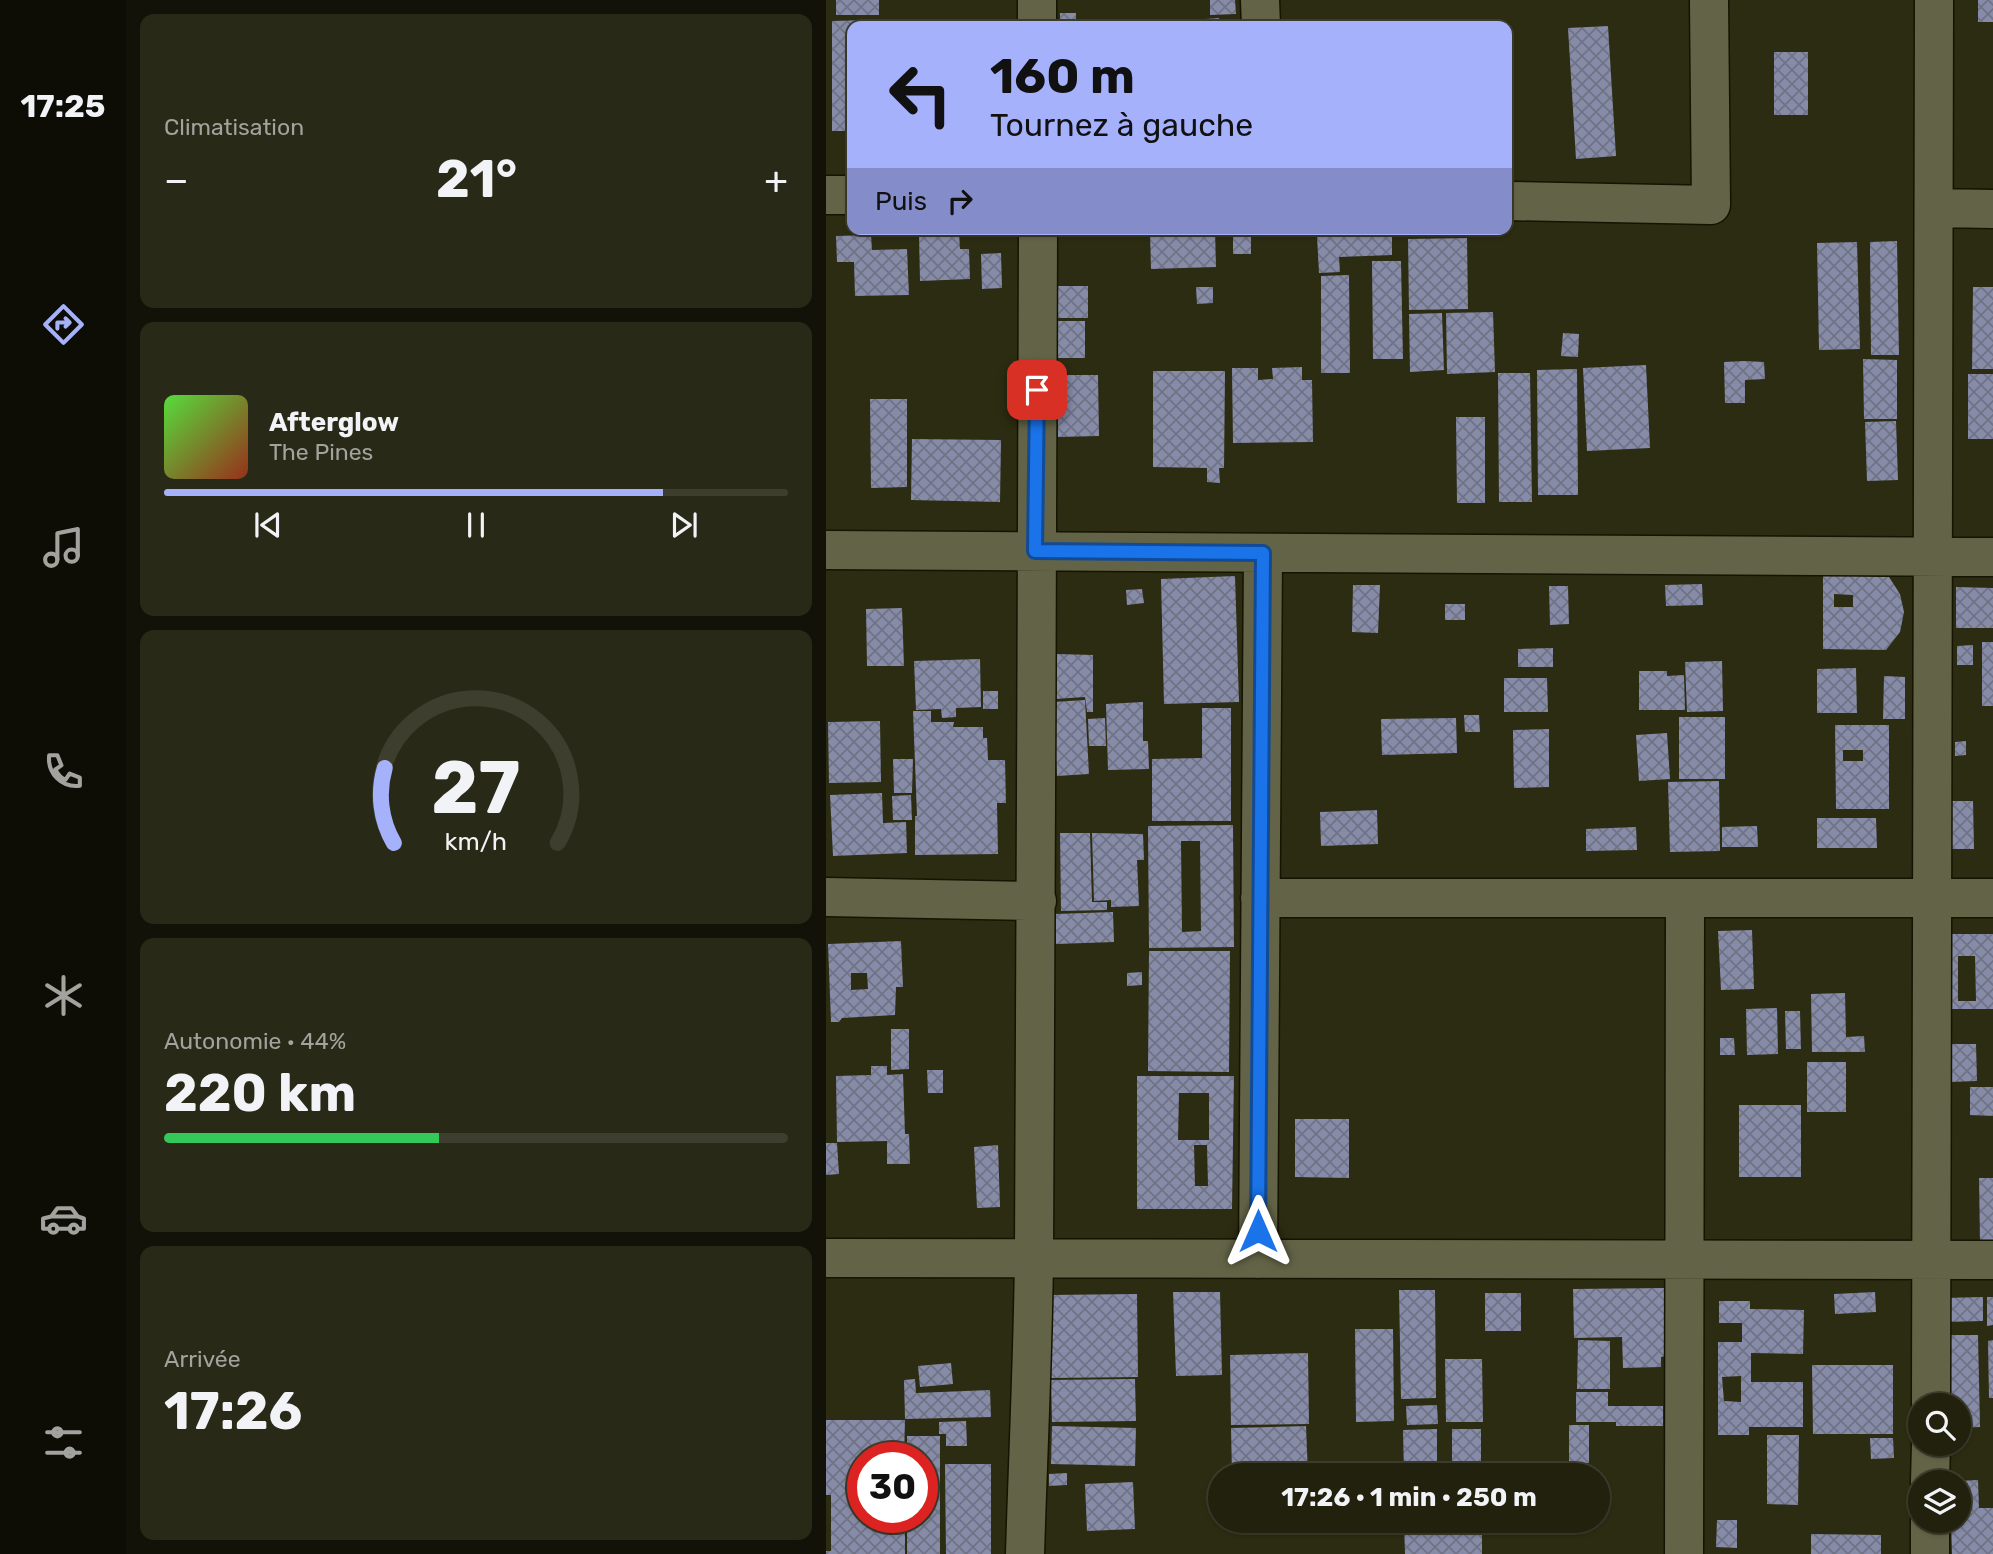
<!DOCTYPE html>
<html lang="fr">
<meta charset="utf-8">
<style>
:root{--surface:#21210e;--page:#292917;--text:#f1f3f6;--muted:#a2a39e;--line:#3e3e2e;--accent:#a6b1fc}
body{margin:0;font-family:Rubik,sans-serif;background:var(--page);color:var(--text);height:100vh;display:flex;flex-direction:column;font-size:26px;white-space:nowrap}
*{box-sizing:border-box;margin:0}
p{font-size:23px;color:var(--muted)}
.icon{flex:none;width:38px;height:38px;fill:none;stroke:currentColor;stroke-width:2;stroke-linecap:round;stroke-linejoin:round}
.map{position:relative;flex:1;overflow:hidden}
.details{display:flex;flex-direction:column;gap:14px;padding:14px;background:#121208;width:700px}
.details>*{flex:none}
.banner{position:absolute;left:21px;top:21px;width:665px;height:214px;border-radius:14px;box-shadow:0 2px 5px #0004,0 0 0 2px var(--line);background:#a6b1fc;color:#111;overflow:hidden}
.controls{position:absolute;left:1082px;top:1393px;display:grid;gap:14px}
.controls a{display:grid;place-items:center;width:63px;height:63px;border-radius:50%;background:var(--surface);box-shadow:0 2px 5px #0004,0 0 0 2px var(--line);font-size:35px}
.speed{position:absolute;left:21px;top:1442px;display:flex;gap:14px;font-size:35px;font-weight:700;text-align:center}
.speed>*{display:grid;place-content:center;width:91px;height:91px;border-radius:50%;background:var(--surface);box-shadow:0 2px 5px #0004,0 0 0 2px var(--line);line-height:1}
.speed .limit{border:10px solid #d22;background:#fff;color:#111}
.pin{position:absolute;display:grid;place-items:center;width:60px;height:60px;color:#fff;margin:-30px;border-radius:14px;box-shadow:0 4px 10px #0006}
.me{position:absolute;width:77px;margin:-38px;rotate:0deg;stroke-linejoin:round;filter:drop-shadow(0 0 5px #0008)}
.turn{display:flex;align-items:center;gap:24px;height:147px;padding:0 28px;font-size:32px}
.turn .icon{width:91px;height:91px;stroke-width:2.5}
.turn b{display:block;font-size:49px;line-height:60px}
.then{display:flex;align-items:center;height:66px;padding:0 28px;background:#0003;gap:14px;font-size:26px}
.big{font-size:52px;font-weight:700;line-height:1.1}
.details .widget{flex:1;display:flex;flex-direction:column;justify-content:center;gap:10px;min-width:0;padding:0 24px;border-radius:14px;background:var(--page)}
.details .dial{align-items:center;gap:0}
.dial svg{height:182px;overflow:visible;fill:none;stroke:var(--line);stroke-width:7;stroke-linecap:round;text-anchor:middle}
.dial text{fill:var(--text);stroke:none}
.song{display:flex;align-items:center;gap:21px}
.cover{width:84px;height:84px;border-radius:10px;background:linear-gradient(135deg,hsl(110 70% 55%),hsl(10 70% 35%))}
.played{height:7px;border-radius:4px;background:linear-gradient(90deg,var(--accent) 80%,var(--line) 80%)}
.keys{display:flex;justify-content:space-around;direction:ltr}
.heat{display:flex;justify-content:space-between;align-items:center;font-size:38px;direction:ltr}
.charge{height:10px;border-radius:5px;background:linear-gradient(90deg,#34c759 44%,var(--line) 0)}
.trip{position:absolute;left:382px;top:1463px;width:402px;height:70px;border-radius:35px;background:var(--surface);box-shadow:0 2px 5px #0004,0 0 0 2px var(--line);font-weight:700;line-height:70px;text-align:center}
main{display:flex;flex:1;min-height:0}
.tab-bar{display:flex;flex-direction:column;width:126px;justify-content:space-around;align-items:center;background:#0d0d06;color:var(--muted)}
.tab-bar .icon{width:49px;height:49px}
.tab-bar .on{color:var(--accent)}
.tab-bar b{font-size:32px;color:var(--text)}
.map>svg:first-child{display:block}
.building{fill:url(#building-cross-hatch);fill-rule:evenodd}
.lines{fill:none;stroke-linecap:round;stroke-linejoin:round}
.minor-casing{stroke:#151400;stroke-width:41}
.minor{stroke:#636447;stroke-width:38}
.route-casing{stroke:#114b97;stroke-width:18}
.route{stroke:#1a73e8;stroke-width:12}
</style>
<main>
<nav class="tab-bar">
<b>17:25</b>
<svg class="icon on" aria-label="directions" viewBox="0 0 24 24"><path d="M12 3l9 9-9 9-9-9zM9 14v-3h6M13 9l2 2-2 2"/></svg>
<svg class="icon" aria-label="music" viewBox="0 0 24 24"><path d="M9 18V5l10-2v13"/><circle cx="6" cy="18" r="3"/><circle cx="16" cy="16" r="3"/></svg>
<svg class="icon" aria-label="phone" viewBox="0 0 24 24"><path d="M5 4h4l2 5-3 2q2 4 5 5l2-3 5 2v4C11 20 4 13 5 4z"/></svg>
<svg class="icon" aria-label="climate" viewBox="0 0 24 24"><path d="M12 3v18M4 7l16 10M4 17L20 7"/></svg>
<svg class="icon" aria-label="car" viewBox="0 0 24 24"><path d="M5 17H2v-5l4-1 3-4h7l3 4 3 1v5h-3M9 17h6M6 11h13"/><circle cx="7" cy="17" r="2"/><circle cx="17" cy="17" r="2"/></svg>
<svg class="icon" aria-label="filters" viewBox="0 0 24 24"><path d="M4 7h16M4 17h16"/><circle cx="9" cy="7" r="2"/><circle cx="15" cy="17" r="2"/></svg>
</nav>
<section class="details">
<div class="widget"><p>Climatisation</p>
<div class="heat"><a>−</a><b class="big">21°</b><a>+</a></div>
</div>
<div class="widget">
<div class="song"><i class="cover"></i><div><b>Afterglow</b><p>The Pines</p></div></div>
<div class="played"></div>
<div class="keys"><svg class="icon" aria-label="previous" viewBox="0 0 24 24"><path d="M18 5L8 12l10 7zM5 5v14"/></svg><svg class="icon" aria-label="pause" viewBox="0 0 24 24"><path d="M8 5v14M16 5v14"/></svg><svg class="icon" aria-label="next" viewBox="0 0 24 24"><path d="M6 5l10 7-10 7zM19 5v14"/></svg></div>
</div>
<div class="widget dial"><svg viewBox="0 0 100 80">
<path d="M14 69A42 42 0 1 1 86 69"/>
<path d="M14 69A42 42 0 0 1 10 36" stroke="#a6b1fc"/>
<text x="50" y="56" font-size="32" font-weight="700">27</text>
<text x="50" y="72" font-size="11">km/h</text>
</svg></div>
<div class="widget"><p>Autonomie · 44%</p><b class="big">220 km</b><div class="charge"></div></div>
<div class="widget"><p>Arrivée</p><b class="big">17:26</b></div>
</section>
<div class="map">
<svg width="1167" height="1554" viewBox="0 0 1167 1554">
<defs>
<pattern id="building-cross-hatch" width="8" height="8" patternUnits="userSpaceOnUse" patternTransform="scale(1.75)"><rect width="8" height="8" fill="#868ba8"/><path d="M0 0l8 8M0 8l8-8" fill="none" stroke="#707385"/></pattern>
</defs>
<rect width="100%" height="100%" fill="#2c2c12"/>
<!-- building -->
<path class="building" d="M10 0H53V15H10Z
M384 0H409L410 14 384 15Z
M1152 0H1167V22H1152Z
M234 13H250V26H234Z
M393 18V26H325V23Z
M131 19H155V26H131Z
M42 20V26H26V131H6V21Z
M782 26 790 156 750 159 742 28Z
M948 52H982V115H948Z
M389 230 390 267 325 269 324 232Z
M133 233 134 249H143L144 279 94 281 93 234Z
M566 233V255L513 257 514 272 493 273 491 236Z
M45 235 46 250 81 249 83 295 29 296 28 262H11L10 236Z
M407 237H425V254H407Z
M641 238 642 309 583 310 582 239Z
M1071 241 1073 355H1045L1044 242Z
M1031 242 1034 349 993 350 991 243Z
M175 253 176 288 156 289 155 254Z
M546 261H575L577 359H547Z
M523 275 524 373H495V276Z
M232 286H262V318H232Z
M370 287H387V303L371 304Z
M1147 287H1167V369H1146Z
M667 312 669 372 621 374 620 313Z
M616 313 618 370 584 372 583 314Z
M231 321H259V358H231Z
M737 333 753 334 752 357 735 356Z
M1037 359 1071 360V419H1038Z
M918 361 938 362 939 379 919 380V403H899L898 362Z
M820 365 824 448 761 451 757 368Z
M476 367V380H486L487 442 407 443 406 368H432V380L447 379 446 368Z
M751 369 752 495H712L711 370Z
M327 371H399L398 468H393L394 483 381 482V468L327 467Z
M672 373H704L706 502H673Z
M1142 374H1167V439H1142Z
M231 375H272L273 436 232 437Z
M44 399H81V487L45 488Z
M630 417H659V503H631Z
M1070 421 1072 480 1041 481 1039 422Z
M86 439 175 440 174 502 85 500Z
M997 575 1063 577 1074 594 1078 612 1074 632 1060 650 997 649ZM1008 594 1027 595V607H1008Z
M409 576 413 702 338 704 335 579Z
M876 584 877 605 840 606 839 585Z
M527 585H554L552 633 526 632Z
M723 586H742L743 624 724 625Z
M1130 587 1167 588V628H1130Z
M316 589 318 603 301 605 300 590Z
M619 604H639V620H619Z
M76 608 78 666H41L40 609Z
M1156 642H1167V706H1156Z
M1147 645V665H1131V646Z
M727 648V667H692V649Z
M230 654 267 655V712H261L259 697 229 699Z
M154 659 155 707 130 708V717L116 718 115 709 90 710 88 661Z
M896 661 897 711 861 712 859 662Z
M1030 668 1031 713H991V669Z
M813 671H841V676L858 675 859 710H813Z
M1058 676 1079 677V719H1057Z
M678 678H721L722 712H678Z
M157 691H172V709H157Z
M259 700 263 774 231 776 227 702Z
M317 702V741H322L323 769 282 770 280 704Z
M376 708H405V821H326V759L376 758Z
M87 711H105V722H128L127 727H157V738H161L162 760H179L180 803H171L172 854 89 855V816H91Z
M638 715H653L654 732H639Z
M853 717H899V779H853Z
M279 718 280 746H263L262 719Z
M630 718 631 753 556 755 555 719Z
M54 721 55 782 3 783 2 722Z
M1009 725H1063V809H1010ZM1017 750H1037V761H1017Z
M723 729V787L688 788 687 730Z
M841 733 844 779 813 781 810 735Z
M1140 741V755L1129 756V742Z
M67 759H87L86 793H68Z
M893 781 894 851 844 852 842 782Z
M56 793 57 823 80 822 81 853 7 856 4 795Z
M85 795 86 820H67L66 796Z
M1125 801H1147L1148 849H1125Z
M551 810 552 844 495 846 494 812Z
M991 818H1050L1051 848H991Z
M407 825 408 947 323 948 322 826ZM355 841H374L375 931 356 932Z
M931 826 932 847H896V827Z
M810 827 811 850 760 851V829Z
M234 833H264L266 902H281V910L235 911Z
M266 833 317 834 318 860H311L313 906 285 907V900L268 901Z
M287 912 288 942 230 944 229 914Z
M926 930 928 989 895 990 892 931Z
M1125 934H1167V1009H1126ZM1132 956H1149L1150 1001H1132Z
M75 941 77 987H70L69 1015 16 1018 13 1022H5L2 944ZM25 973H41L42 989 25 990Z
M323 951H404L403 1072 322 1071Z
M316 972V985L301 986V973Z
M1019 993 1020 1037 1038 1036 1039 1052H986L985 994Z
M951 1008 952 1054 921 1055 920 1009Z
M959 1011H974L975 1049H960Z
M65 1029H83V1069L65 1070Z
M894 1038H908L909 1055H894Z
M1122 1044H1150L1151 1081 1123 1082Z
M981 1062H1020V1112H981Z
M45 1066H61V1075L77 1074 79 1134H83L84 1164H61V1141L11 1142 10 1076 45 1075Z
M101 1070H117V1093H102Z
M311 1076H408L406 1209H311ZM353 1093H383V1140H352ZM368 1145H381L382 1186H369Z
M1144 1087H1167V1116L1144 1115Z
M913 1105H975V1177H913Z
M469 1119H523V1178L469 1177Z
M0 1143H11L13 1174 0 1175Z
M172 1145 174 1207 151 1208 148 1147Z
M1153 1178H1167V1242L1154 1243Z
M839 1288 840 1356 835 1357V1367L797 1368 796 1337 748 1338 747 1289Z
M573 1290H609L610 1398 575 1399Z
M347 1292H394L396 1375 350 1376Z
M1049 1292 1050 1312 1009 1314 1008 1294Z
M659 1293H695V1331H659Z
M311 1294 312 1377 225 1378 224 1295Z
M1157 1297V1321L1118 1322V1298Z
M1161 1297H1167V1325L1161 1326Z
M893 1301H924V1309L978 1310 977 1354 925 1353V1382H977V1427H923V1435H892V1342H916V1323H893ZM915 1376V1402L898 1401 896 1377Z
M529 1329H567L568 1421 530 1422Z
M1119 1335H1152L1154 1427 1132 1428V1405H1121Z
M752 1340 784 1341V1389H751Z
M1167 1340V1398H1163L1162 1341Z
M482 1353 483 1424 405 1425 404 1355Z
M619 1359H656L657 1422H620Z
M125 1363 127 1384 94 1387 92 1366Z
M986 1365H1067V1434H987Z
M89 1379 90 1393 164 1390 165 1417 79 1419 78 1380Z
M309 1379 310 1421 226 1422 225 1380Z
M750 1392H782V1406H837V1426H790V1422H750Z
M611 1405 612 1424 581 1425 580 1406Z
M0 1420H79L78 1458H37V1517H79V1554H0V1551H5V1495H0Z
M140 1421 141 1446H120V1434H113V1422Z
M743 1425H763V1463L743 1464Z
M226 1426 310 1428 309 1466 225 1464Z
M480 1426 482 1475H406L405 1428Z
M611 1429V1475H578L577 1430Z
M626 1429H655V1475H626Z
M941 1435H973L972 1505 941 1504Z
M81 1436H114V1554H81V1517H96V1458H81Z
M1044 1438H1067L1068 1458 1045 1459Z
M119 1464H165V1554H120Z
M241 1473V1485L223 1486V1474Z
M1152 1480 1153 1508H1167V1554H1126L1125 1521H1132V1481Z
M307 1482 309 1529 261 1531 259 1484Z
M891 1520H911V1548L890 1547Z
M578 1521H656V1554H579Z
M985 1534 1055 1535V1554H985Z"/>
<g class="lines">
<defs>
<path id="minor" d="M211 0V26
M434 0 435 26
M0 195H26
M681 201 885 205 883 0
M1108 208 1167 209
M0 550 1167 557
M0 897 211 901
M434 898H1167
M0 1258 1167 1260
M432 1259 437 553
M1105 1405 1108 0
M1104 1482 1105 1444
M199 1554C202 1454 207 1354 208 1255 212 913 209 571 212 229
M858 1554 859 899
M1104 1554V1521"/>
</defs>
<!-- minor casing -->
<use href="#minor" class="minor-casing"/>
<!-- minor -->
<use href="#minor" class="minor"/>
</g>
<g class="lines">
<defs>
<path id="route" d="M211 390 209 551 437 553 432 1231"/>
</defs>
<!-- route casing -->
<use href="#route" class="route-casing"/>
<!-- route -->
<use href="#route" class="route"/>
</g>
</svg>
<div class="controls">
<a><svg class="icon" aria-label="search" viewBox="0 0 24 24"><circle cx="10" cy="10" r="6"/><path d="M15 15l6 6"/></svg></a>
<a><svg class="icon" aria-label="layers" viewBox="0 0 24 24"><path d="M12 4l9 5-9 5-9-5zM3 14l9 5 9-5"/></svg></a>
</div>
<div class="speed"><div class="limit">30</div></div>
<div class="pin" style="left:211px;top:390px;background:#d93025"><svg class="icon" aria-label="arrive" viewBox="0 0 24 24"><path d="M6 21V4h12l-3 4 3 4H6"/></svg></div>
<svg class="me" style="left:432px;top:1231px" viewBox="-20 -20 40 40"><path d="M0-17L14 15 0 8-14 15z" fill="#1a73e8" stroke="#fff" stroke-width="4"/></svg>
<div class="trip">17:26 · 1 min · 250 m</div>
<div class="banner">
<div class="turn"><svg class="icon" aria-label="left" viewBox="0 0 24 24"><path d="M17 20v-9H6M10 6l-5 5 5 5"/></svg><div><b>160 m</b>Tournez à gauche</div></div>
<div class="then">Puis<svg class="icon" aria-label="right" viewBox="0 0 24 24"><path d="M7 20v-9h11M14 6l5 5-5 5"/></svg></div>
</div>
</div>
</main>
